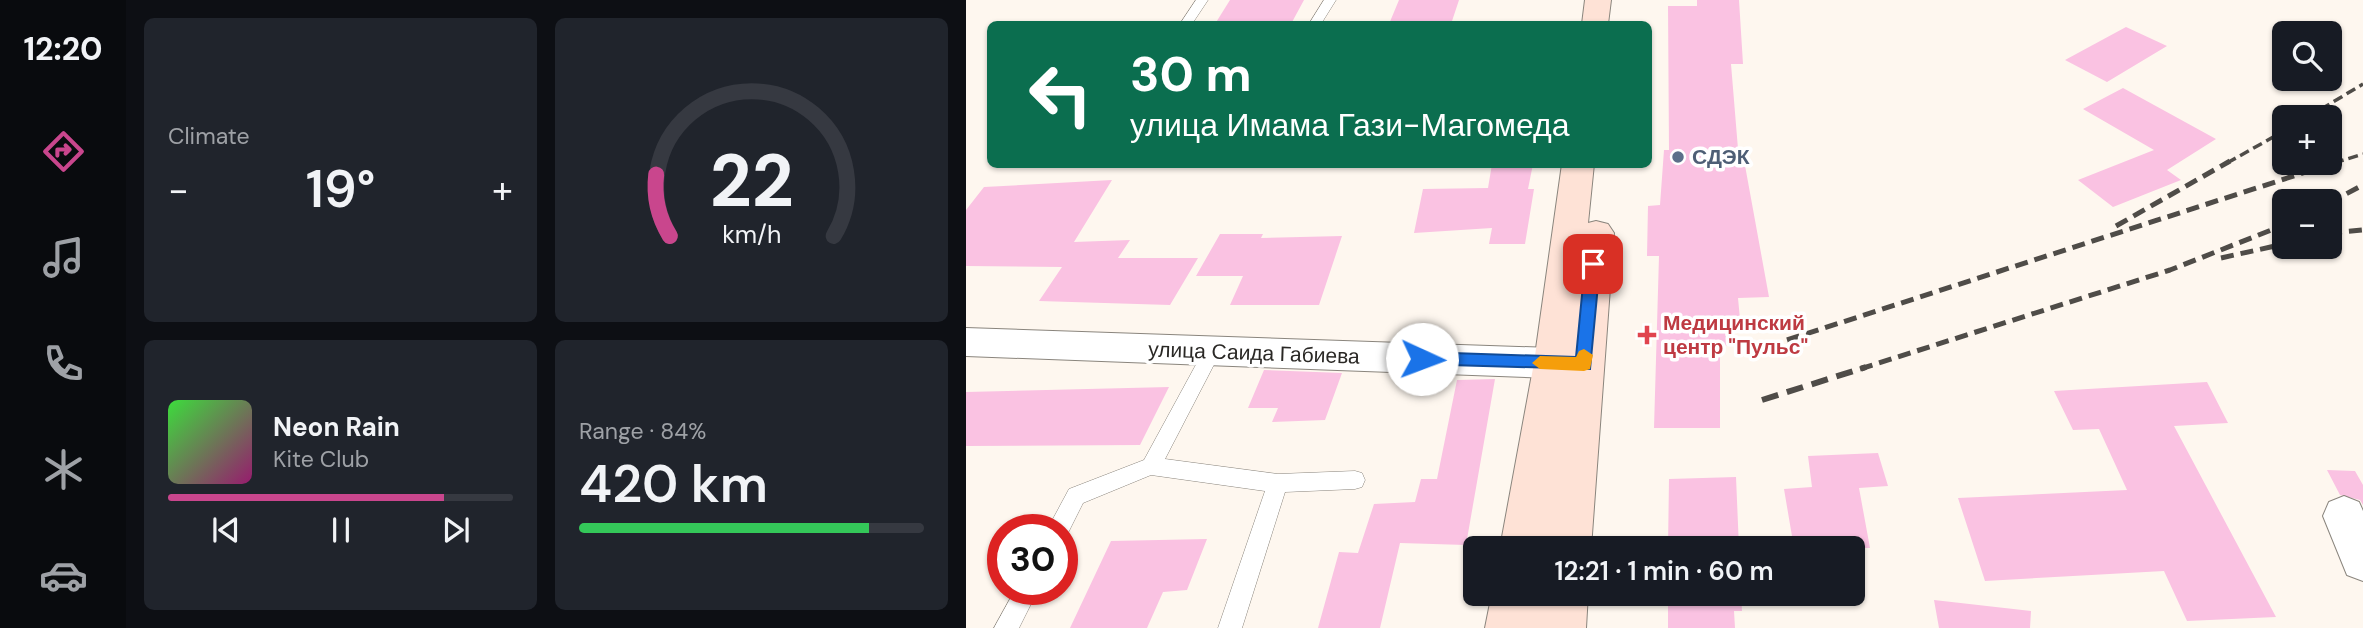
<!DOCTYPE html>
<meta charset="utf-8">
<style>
:root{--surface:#171b24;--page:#20242c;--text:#f1f3f6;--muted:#9ea1a6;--line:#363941;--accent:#c9468d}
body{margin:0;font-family:"DM Sans",sans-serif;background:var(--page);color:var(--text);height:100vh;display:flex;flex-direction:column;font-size:26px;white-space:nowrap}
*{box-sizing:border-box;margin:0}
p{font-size:23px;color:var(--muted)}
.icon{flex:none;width:38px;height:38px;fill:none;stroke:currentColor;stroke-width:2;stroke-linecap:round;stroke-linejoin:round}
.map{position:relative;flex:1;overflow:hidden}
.panel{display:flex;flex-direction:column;gap:18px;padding:18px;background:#0d0f14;width:840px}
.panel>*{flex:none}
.hud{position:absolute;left:21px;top:21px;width:665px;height:147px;border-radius:10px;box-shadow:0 2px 5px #0004;background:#0b6e4f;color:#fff;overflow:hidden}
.controls{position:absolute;left:1306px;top:21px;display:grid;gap:14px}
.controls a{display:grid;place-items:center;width:70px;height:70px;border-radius:10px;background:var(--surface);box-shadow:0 2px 5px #0004;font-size:35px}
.speed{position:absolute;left:21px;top:514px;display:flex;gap:14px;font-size:35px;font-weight:700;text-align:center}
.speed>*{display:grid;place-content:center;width:91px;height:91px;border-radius:50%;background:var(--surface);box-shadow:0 2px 5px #0004;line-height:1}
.speed .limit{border:10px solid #d22;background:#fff;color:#111}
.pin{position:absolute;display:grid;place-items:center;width:60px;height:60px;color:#fff;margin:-30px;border-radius:14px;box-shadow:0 4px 10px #0006}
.me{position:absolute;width:77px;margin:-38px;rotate:92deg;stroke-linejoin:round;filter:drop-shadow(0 0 5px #0008)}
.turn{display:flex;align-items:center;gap:24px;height:147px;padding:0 28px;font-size:32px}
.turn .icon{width:91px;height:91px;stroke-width:2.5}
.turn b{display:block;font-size:49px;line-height:60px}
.big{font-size:52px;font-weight:600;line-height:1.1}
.panel .card{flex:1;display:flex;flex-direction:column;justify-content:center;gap:10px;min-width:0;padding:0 24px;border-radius:10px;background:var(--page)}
.panel .dial{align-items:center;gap:0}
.dial svg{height:182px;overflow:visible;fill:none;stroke:var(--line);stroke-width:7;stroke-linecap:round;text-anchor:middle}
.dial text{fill:var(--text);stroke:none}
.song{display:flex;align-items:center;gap:21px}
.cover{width:84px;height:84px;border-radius:10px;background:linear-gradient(135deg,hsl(120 70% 55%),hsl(320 70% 35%))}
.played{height:7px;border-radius:4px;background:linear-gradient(90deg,var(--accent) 80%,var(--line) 80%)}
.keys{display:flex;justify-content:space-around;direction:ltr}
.heat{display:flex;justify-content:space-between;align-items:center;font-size:38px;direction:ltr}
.charge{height:10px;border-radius:5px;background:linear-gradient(90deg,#34c759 84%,var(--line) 0)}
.panel .tiles{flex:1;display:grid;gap:18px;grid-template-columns:repeat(2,1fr)}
.trip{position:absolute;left:497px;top:536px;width:402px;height:70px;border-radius:10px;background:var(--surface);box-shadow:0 2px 5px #0004;font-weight:600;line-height:70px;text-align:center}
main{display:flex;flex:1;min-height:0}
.menu{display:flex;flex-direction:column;width:126px;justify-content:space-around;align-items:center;background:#090b0e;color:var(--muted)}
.menu .icon{width:49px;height:49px}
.menu .selected{color:var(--accent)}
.menu b{font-size:32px;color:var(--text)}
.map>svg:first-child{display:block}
.building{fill:#fac2e2}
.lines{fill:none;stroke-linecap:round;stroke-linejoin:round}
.lane-casing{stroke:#8a857d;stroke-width:1}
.street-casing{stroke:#8a857d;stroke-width:2}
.secondary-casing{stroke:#8a857d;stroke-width:2}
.lane{fill:#fff;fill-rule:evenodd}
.street{fill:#fff;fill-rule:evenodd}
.secondary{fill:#fee2d6;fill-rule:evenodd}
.rail-far2{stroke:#4f4c48;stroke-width:3.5;stroke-dasharray:10 5;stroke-linecap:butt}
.rail-far1{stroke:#4f4c48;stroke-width:5;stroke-dasharray:13 7;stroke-linecap:butt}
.rail{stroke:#4f4c48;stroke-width:6;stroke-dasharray:17 9;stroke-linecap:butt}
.route{fill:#1a73e8;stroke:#114b97;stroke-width:2}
.slow{fill:#f59e0b}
.service-dot{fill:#5c6f8a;stroke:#fff;stroke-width:2.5}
.health-dot{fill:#e0444e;stroke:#fff;stroke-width:2.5}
.labels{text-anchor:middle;stroke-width:7;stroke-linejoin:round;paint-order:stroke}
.service-label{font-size:21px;font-weight:bold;fill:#4e5e75;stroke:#fff;text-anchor:start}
.health-label{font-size:21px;font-weight:bold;fill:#be3a42;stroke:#fff;text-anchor:start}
.street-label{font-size:21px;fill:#2a2825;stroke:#fff}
</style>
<main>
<nav class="menu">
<b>12:20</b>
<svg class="icon selected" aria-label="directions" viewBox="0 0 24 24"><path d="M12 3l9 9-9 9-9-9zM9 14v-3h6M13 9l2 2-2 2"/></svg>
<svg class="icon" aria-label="music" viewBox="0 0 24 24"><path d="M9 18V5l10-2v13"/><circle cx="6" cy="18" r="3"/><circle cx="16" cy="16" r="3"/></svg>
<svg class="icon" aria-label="phone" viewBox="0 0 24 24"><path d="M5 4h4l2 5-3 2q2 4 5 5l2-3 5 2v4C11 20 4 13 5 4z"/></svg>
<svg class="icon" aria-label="climate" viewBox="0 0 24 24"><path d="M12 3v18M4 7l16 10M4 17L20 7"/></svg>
<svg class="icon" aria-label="car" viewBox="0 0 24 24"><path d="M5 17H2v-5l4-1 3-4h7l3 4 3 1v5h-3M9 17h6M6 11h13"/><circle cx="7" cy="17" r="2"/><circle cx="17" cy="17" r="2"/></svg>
</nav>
<section class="panel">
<div class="tiles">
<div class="card"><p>Climate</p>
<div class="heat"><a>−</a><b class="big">19°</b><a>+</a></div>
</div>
<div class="card dial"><svg viewBox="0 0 100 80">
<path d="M14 69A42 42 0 1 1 86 69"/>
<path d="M14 69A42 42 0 0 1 8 42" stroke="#c9468d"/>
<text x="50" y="56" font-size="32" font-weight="700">22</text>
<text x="50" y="72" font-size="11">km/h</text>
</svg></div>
<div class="card">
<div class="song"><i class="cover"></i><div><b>Neon Rain</b><p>Kite Club</p></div></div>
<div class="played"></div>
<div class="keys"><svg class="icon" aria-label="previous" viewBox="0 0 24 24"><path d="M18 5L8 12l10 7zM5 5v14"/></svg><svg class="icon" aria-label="pause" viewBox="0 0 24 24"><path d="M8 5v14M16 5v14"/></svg><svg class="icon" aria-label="next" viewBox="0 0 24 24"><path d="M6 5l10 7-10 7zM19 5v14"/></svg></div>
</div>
<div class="card"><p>Range · 84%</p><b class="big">420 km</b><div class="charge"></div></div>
</div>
</section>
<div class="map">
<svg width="1397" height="628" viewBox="0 0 1397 628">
<rect width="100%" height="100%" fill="#fef7ef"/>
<!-- building -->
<path class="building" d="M264 0H338L325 24H249Z
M433 0H493L485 24H423Z
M731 0H773L777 64H765L772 149H776L803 297 772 298 775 330 764 331 765 346 754 345V428H688L693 256H681L682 206 694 205 698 150H703L702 6H731Z
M1160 27 1201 46 1141 82 1099 60Z
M1157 88 1250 139 1201 170 1215 180 1147 207 1112 180 1188 150 1117 109Z
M526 164H567L562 189H568L559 244H523L526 228 448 233 457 189 522 188Z
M146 180 108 242 164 240 152 258H232L204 305 73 301 96 267 0 266V210L18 187Z
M254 234H297L295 238 376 236 353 305H264L277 276H230Z
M298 370 376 373 359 420 306 422 312 408H282Z
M529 379 500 545 434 543 414 628H352L373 552 392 553 408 504 449 502 455 479H471L491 380Z
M1241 382 1262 423 1208 426 1310 617 1221 621 1198 571 1019 581 992 498 1161 490 1133 429 1107 430 1088 391Z
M203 387 174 445 0 446V392Z
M912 453 922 486 893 488 904 548H828L818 489 846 487 842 456Z
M1361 470 1389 471 1397 485V505L1394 500 1374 495Z
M770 477 773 548H702L703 479Z
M241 539 221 590 197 592 181 628H104L145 541Z
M702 593H775L776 611H768L769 628H702Z
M968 600 1065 611 1064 628H973Z"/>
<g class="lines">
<defs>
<path id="lane" d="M230 0H242L226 24H214Z
M358 0H370L355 24H343Z
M245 346 251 348 254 353 199 459 312 474 389 471 396 473 399 480 396 487 389 489 319 492 276 628H252L299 491 185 475 117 503 100 537 96 539V530H81L103 489 178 460 239 348Z
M49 590H72L53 628H28Z"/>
<path id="street" d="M0 328 614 349 627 353 632 364 627 375 614 379 0 356Z
M1378 496 1393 502 1397 511V581L1381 575 1357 516 1363 502Z"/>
<path id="secondary" d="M619 0H645L642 24H616Z
M596 164H628L622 223 630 221 642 224 648 233 625 548H534L568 363Z
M526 593H622L620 628H519Z"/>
</defs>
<!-- lane casing -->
<use href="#lane" class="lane-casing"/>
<!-- street casing -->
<use href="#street" class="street-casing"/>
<!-- secondary casing -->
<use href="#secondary" class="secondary-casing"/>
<!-- lane -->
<use href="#lane" class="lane"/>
<!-- street -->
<use href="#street" class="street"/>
<!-- secondary -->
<use href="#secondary" class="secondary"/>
<!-- rail-far2 -->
<path class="rail-far2" d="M1342 117 1397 84
M1261 163 1318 131
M1368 163 1397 154"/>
<!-- rail-far1 -->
<path class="rail-far1" d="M1363 203 1397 185
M1150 226 1264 161
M1363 233 1397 230
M1255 258 1318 244
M821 340 1374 161
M894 369 1204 270 1318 225"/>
<!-- rail -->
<path class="rail" d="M796 400 900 367"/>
</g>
<!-- route -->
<path class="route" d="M627 259 634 264 624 369 450 364 448 359 456 352 610 357 619 264Z"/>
<!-- slow -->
<path class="slow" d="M618 349 627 355 624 369 618 371 574 369 566 363 574 356 610 357 613 351Z"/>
<!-- markers -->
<circle class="service-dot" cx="712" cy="157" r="7"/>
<path class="health-dot" d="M677.5 324.5h7v7h7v7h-7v7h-7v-7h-7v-7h7z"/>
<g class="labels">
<!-- service labels -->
<g class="service-label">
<text x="726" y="164">СДЭК</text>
</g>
<!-- health labels -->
<g class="health-label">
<text x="697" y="330">Медицинский<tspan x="697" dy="24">центр "Пульс"</tspan></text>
</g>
<!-- street labels -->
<g class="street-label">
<text transform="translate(288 353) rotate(2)" y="7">улица Саида Габиева</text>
</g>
</g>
</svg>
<div class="controls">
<a><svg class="icon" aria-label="search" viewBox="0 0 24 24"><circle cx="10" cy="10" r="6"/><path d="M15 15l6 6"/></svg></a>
<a>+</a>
<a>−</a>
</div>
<div class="speed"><div class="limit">30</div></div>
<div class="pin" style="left:627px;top:264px;background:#d93025"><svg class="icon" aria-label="arrive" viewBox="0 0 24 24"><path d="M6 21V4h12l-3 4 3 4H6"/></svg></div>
<svg class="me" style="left:456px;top:359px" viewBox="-20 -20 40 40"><circle r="19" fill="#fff"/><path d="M0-13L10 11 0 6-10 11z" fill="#1a73e8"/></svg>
<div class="trip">12:21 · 1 min · 60 m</div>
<div class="hud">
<div class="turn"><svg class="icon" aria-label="left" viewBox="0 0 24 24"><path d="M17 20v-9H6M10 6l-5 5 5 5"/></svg><div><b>30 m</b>улица Имама Гази-Магомеда</div></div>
</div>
</div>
</main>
